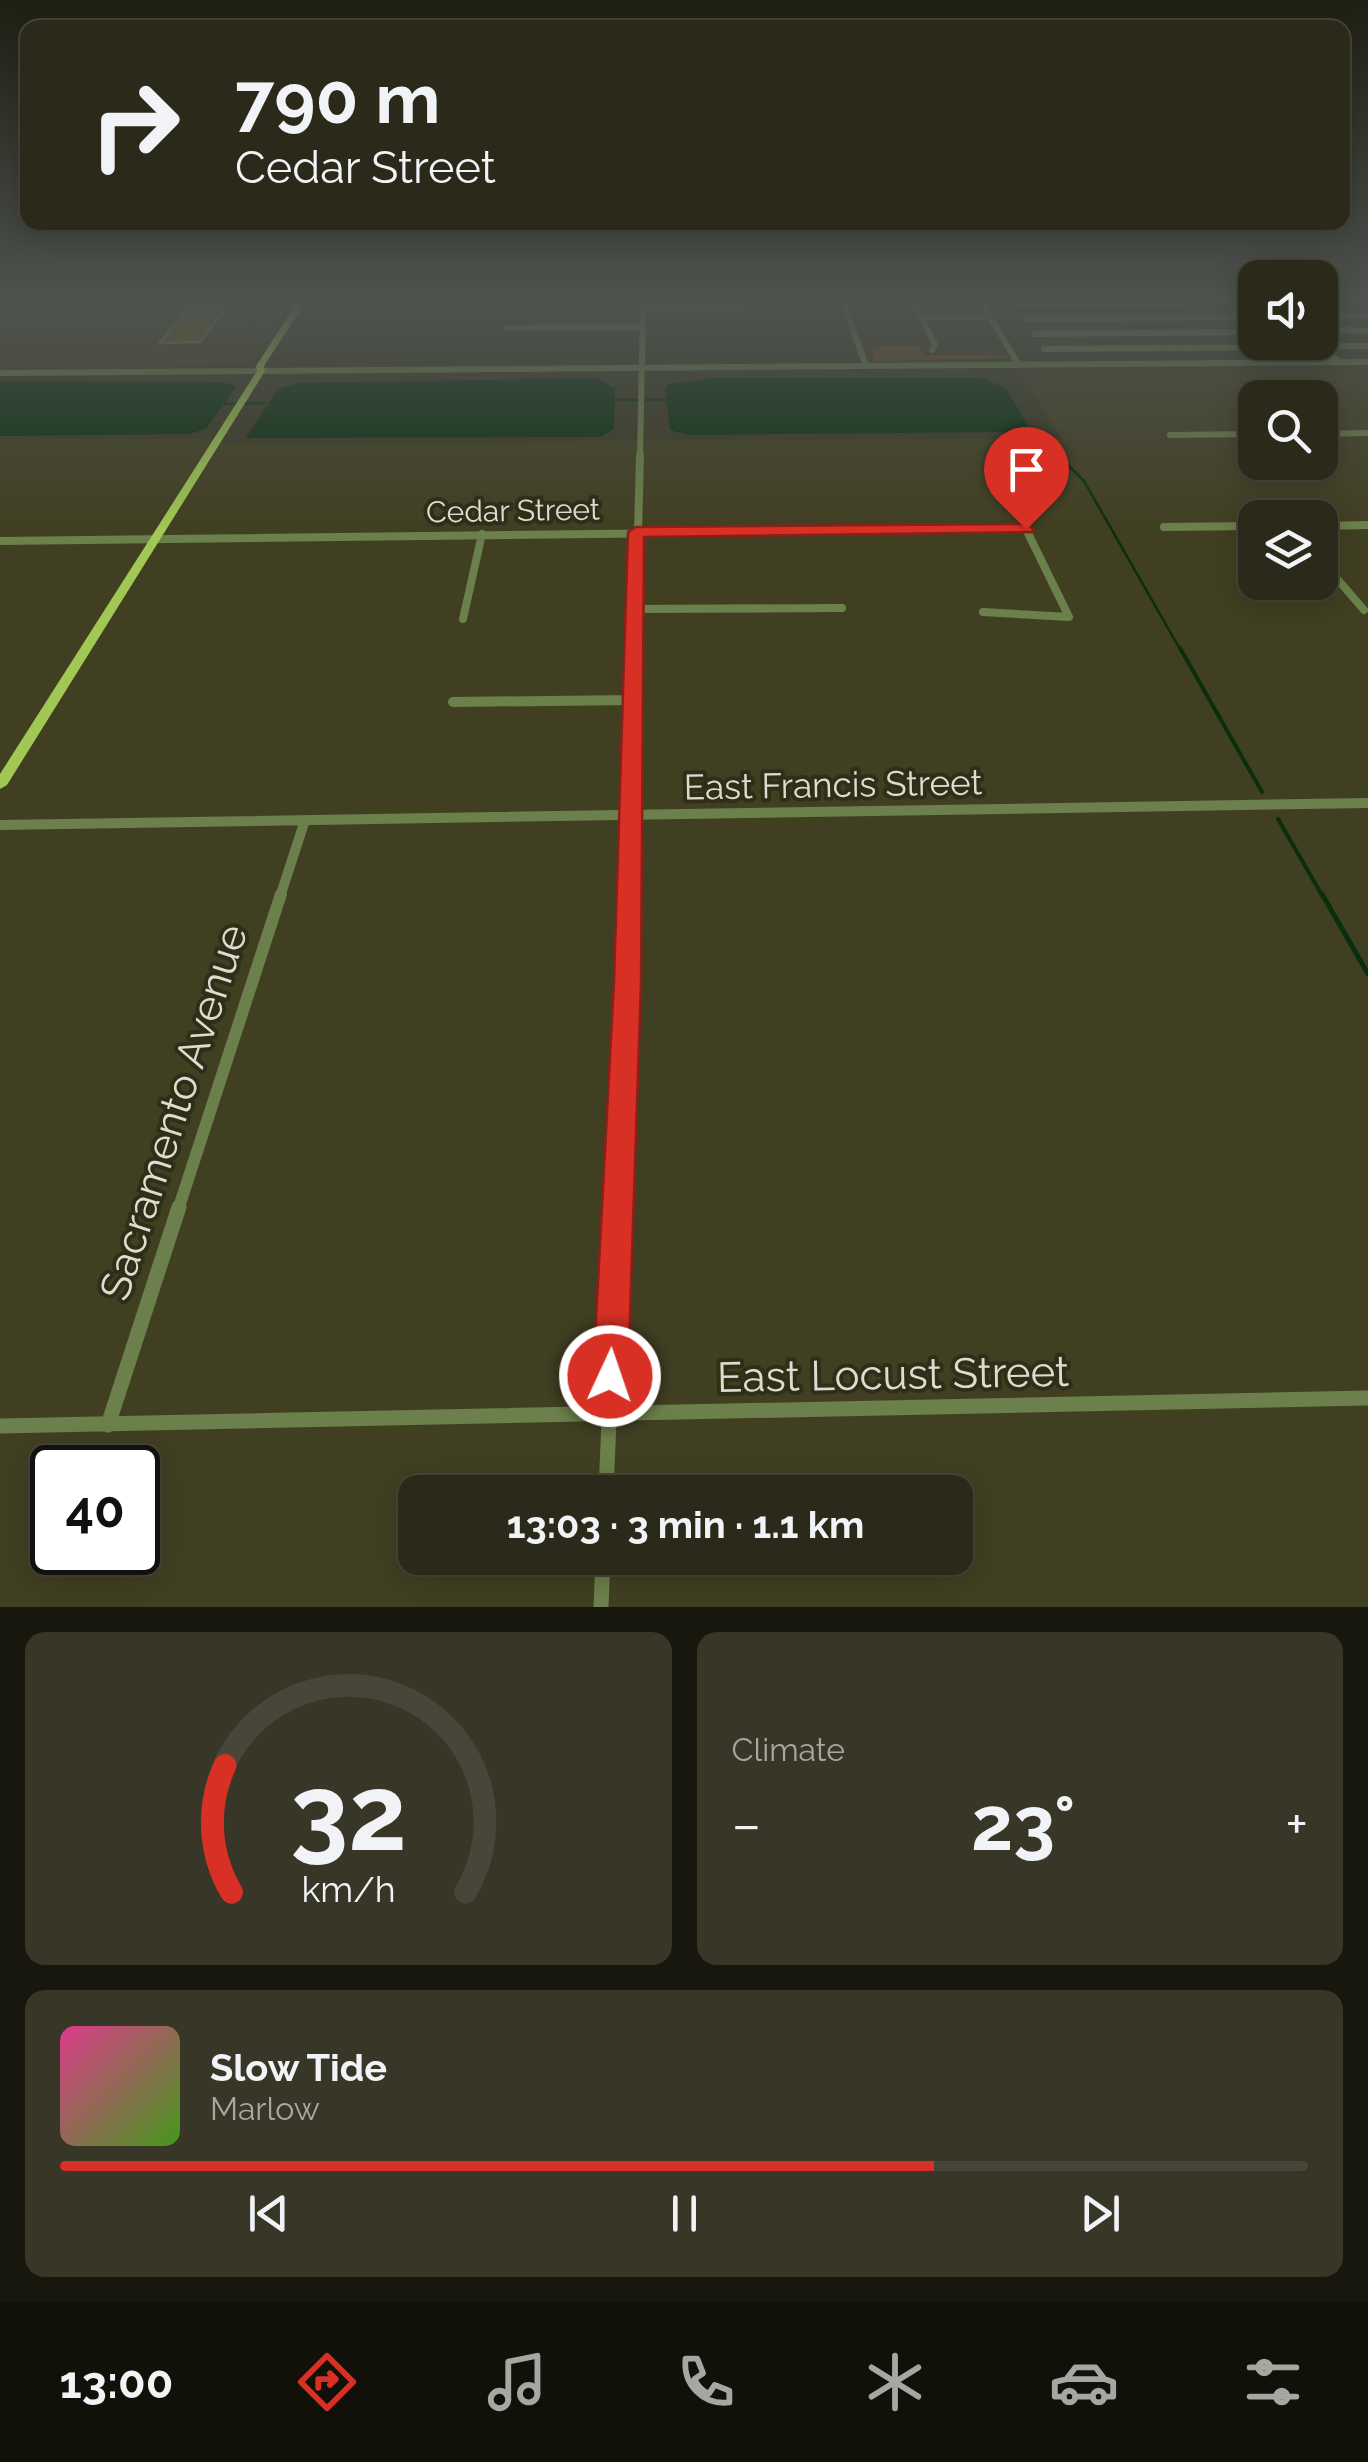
<!DOCTYPE html>
<meta charset="utf-8">
<style>
:root{--surface:#2b2a1a;--page:#373627;--text:#f1f3f6;--muted:#a6a7a2;--line:#474639;--accent:#d93025}
body{margin:0;font-family:Raleway,sans-serif;background:var(--page);color:var(--text);height:100vh;display:flex;flex-direction:column;font-size:38px;white-space:nowrap}
*{box-sizing:border-box;margin:0}
p{font-size:32px;color:var(--muted)}
.icon{flex:none;width:55px;height:55px;fill:none;stroke:currentColor;stroke-width:2;stroke-linecap:round;stroke-linejoin:round}
.map{position:relative;height:1607px;overflow:hidden}
.sheet{display:flex;flex-direction:column;gap:25px;padding:25px;background:#18170e;flex:1}
.sheet>*{flex:none}
.guide{position:absolute;left:20px;top:20px;width:1330px;height:210px;border-radius:20px;box-shadow:0 5px 25px #0003,0 0 0 2px var(--line);background:#2b2a1a;color:var(--text);overflow:hidden}
.controls{position:absolute;left:1238px;top:260px;display:grid;gap:20px}
.controls a{display:grid;place-items:center;width:100px;height:100px;border-radius:20px;background:var(--surface);box-shadow:0 5px 25px #0003,0 0 0 2px var(--line);font-size:50px}
.speed{position:absolute;left:30px;top:1445px;display:flex;gap:20px;font-size:50px;font-weight:700;text-align:center}
.speed>*{display:grid;place-content:center;width:130px;height:130px;border-radius:50%;background:var(--surface);box-shadow:0 5px 25px #0003,0 0 0 2px var(--line);line-height:1}
.speed .limit{border:5px solid #111;border-radius:15px;background:#fff;color:#111}
.pin{position:absolute;display:grid;place-items:center;width:85px;height:85px;color:#fff;margin:-102px -42px;border-radius:50% 50% 50% 0;rotate:-45deg;box-shadow:0 0 10px #0007}
.pin .icon{rotate:45deg}
.me{position:absolute;width:110px;margin:-55px;rotate:3deg;stroke-linejoin:round;filter:drop-shadow(0 0 8px #0008)}
.turn{display:flex;align-items:center;gap:35px;height:210px;padding:0 50px;font-size:45px}
.turn .icon{width:130px;height:130px;stroke-width:2.5}
.turn b{display:block;font-size:70px;line-height:85px}
.big{font-size:75px;font-weight:700;line-height:1.1}
.sheet .card{flex:1;display:flex;flex-direction:column;justify-content:center;gap:15px;min-width:0;padding:0 35px;border-radius:20px;background:var(--page)}
.sheet .dial{align-items:center;gap:0}
.dial svg{height:260px;overflow:visible;fill:none;stroke:var(--line);stroke-width:7;stroke-linecap:round;text-anchor:middle}
.dial text{fill:var(--text);stroke:none}
.song{display:flex;align-items:center;gap:30px}
.cover{width:120px;height:120px;border-radius:15px;background:linear-gradient(135deg,hsl(330 70% 55%),hsl(100 70% 35%))}
.played{height:10px;border-radius:5px;background:linear-gradient(90deg,var(--accent) 70%,var(--line) 70%)}
.keys{display:flex;justify-content:space-around;direction:ltr}
.heat{display:flex;justify-content:space-between;align-items:center;font-size:55px;direction:ltr}
.sheet .tiles{flex:1;display:grid;gap:25px;grid-template-columns:1fr 1fr}
.card:last-child{grid-column:span 2}
.trip{position:absolute;left:398px;top:1475px;width:575px;height:100px;border-radius:20px;background:var(--surface);box-shadow:0 5px 25px #0003,0 0 0 2px var(--line);font-weight:700;line-height:100px;text-align:center}
.tab-bar{display:flex;height:160px;justify-content:space-around;align-items:center;background:#11110a;color:var(--muted)}
.tab-bar .icon{width:70px;height:70px}
.tab-bar .active{color:var(--accent)}
.tab-bar b{font-size:45px;color:var(--text)}
.map>svg:first-child{display:block}
.built{fill:#413f22;fill-rule:evenodd}
.green{fill:#6d4823}
.water{fill:#092f0f}
.lines{fill:none;stroke-linecap:round;stroke-linejoin:round}
.stream-far2{stroke:#092f0f;stroke-width:2.5}
.stream-far1{stroke:#092f0f;stroke-width:4}
.stream{stroke:#092f0f;stroke-width:5}
.building{fill:#725504;stroke:#827660;stroke-width:2.5}
.minor-far4{stroke:#6c804b;stroke-width:6}
.minor-far3{stroke:#6c804b;stroke-width:8}
.minor-far2{stroke:#6c804b;stroke-width:10}
.minor-far1{stroke:#6c804b;stroke-width:12}
.minor{stroke:#6c804b;stroke-width:15}
.major{fill:#a1c854;fill-rule:evenodd}
.route{fill:#d93025;stroke:#8d1f18;stroke-width:2.5}
.labels{text-anchor:middle;stroke-width:8;stroke-linejoin:round;paint-order:stroke}
.far-street-label{font-size:30px;fill:#ddddcf;stroke:#2f2e18}
.street-label{font-size:35px;fill:#ddddcf;stroke:#2f2e18}
.near-street-label{font-size:42px;fill:#ddddcf;stroke:#2f2e18}
</style>
<div class="map">
<svg width="1368" height="1607" viewBox="0 0 1368 1607">
<rect width="100%" height="100%" fill="#393822"/>
<!-- built -->
<path class="built" d="M0 304H290L251 364 243 366 0 368Z
M1368 366V1607H0V439H209L234 444 1061 438 1019 369ZM1255 398H1320V462H1255ZM1255 518H1320V582H1255ZM52 1468H138V1552H52ZM415 1492H955V1558H415Z"/>
<!-- green -->
<path class="green" d="M919 346 923 355H1007L1009 358 875 361 870 347Z"/>
<!-- water -->
<path class="water" d="M597 378 615 388 614 429 600 437 246 438 278 389 298 383Z
M713 378H982L1006 388 1028 426 1018 430 1031 436 1018 439 1002 432 689 435 670 430 665 389 669 384Z
M0 381 221 382 237 386 206 429 188 434 0 436Z"/>
<g class="lines">
<!-- stream-far2 -->
<path class="stream-far2" d="M614 400H666
M224 404 265 403
M1024 438 1066 463 1084 481 1181 651"/>
<!-- stream-far1 -->
<path class="stream-far1" d="M1180 648 1262 792
M1278 819 1323 897"/>
<!-- stream -->
<path class="stream" d="M1322 894 1368 974"/>
</g>
<!-- building -->
<path class="building" d="M191 304H229L200 342 160 343Z"/>
<g class="lines">
<!-- minor-far4 -->
<path class="minor-far4" d="M844 304 866 366
M915 304 935 345 932 350
M982 304 1019 365
M1230 304 1254 307
M1015 305 1187 304
M643 307 745 308
M921 317H990
M1320 317 1368 316
M1025 319 1255 317
M507 328 643 327
M1320 329 1368 331
M1034 334 1255 332
M1313 342 1338 361
M1334 346H1368
M1044 349 1310 347
M0 373 1368 362
M1320 434 1368 433
M1170 435 1255 434
M640 457 643 304"/>
<!-- minor-far3 -->
<path class="minor-far3" d="M1320 526 1368 525
M1164 527 1255 526
M0 541 1026 529 1069 617 983 612
M1320 559 1364 610
M634 609 842 608
M463 619 482 534
M635 651 640 455"/>
<!-- minor-far2 -->
<path class="minor-far2" d="M453 702 632 700
M0 825 1368 803
M280 897 305 820
M630 897 635 648"/>
<!-- minor-far1 -->
<path class="minor-far1" d="M178 1210 281 894
M618 1210 630 894"/>
<!-- minor -->
<path class="minor" d="M108 1425 179 1207
M0 1426 1368 1398
M606 1492 618 1207
M601 1607 603 1558"/>
<!-- major -->
<path class="major" d="M296 304H304L264 366 265 371 7 785 0 789V774L257 371 256 366Z"/>
</g>
<!-- sky -->
<linearGradient id="sky" x2="0" y2="1"><stop stop-color="#1f1f13"/><stop offset="0.57" stop-color="#4e534f"/><stop offset="1" stop-color="#4e534f" stop-opacity="0"/></linearGradient>
<rect width="1368" height="529" fill="url(#sky)"/>
<!-- route -->
<path class="route" d="M1026 524 1034 529 1032 532 644 537 641 982 628 1376 623 1387 610 1392 598 1387 593 1376 614 982 628 532 636 527Z"/>
<g class="labels">
<!-- far-street labels -->
<g class="far-street-label">
<text transform="translate(513 511) rotate(-1)" y="10">Cedar Street</text>
</g>
<!-- street labels -->
<g class="street-label">
<text transform="translate(833 785) rotate(-1)" y="12">East Francis Street</text>
</g>
<!-- near-street labels -->
<g class="near-street-label">
<text transform="translate(173 1112) rotate(-72)" y="15">Sacramento Avenue</text>
<text transform="translate(893 1374) rotate(-1)" y="15">East Locust Street</text>
</g>
</g>
</svg>
<div class="controls">
<a><svg class="icon" aria-label="sound" viewBox="0 0 24 24"><path d="M4 9h4l5-4v14l-5-4H4zM17 9q2 3 0 6"/></svg></a>
<a><svg class="icon" aria-label="search" viewBox="0 0 24 24"><circle cx="10" cy="10" r="6"/><path d="M15 15l6 6"/></svg></a>
<a><svg class="icon" aria-label="layers" viewBox="0 0 24 24"><path d="M12 4l9 5-9 5-9-5zM3 14l9 5 9-5"/></svg></a>
</div>
<div class="speed"><div class="limit">40</div></div>
<div class="pin" style="left:1026px;top:529px;background:#d93025"><svg class="icon" aria-label="arrive" viewBox="0 0 24 24"><path d="M6 21V4h12l-3 4 3 4H6"/></svg></div>
<svg class="me" style="left:610px;top:1376px" viewBox="-20 -20 40 40"><circle r="17" fill="#d93025" stroke="#fff" stroke-width="3"/><path d="M0-11L8 9 0 5-8 9z" fill="#fff"/></svg>
<div class="trip">13:03 · 3 min · 1.1 km</div>
<div class="guide">
<div class="turn"><svg class="icon" aria-label="right" viewBox="0 0 24 24"><path d="M7 20v-9h11M14 6l5 5-5 5"/></svg><div><b>790 m</b>Cedar Street</div></div>
</div>
</div>
<section class="sheet">
<div class="tiles">
<div class="card dial"><svg viewBox="0 0 100 80">
<path d="M14 69A42 42 0 1 1 86 69"/>
<path d="M14 69A42 42 0 0 1 12 30" stroke="#d93025"/>
<text x="50" y="56" font-size="32" font-weight="700">32</text>
<text x="50" y="72" font-size="11">km/h</text>
</svg></div>
<div class="card"><p>Climate</p>
<div class="heat"><a>−</a><b class="big">23°</b><a>+</a></div>
</div>
<div class="card">
<div class="song"><i class="cover"></i><div><b>Slow Tide</b><p>Marlow</p></div></div>
<div class="played"></div>
<div class="keys"><svg class="icon" aria-label="previous" viewBox="0 0 24 24"><path d="M18 5L8 12l10 7zM5 5v14"/></svg><svg class="icon" aria-label="pause" viewBox="0 0 24 24"><path d="M8 5v14M16 5v14"/></svg><svg class="icon" aria-label="next" viewBox="0 0 24 24"><path d="M6 5l10 7-10 7zM19 5v14"/></svg></div>
</div>
</div>
</section>
<nav class="tab-bar">
<b>13:00</b>
<svg class="icon active" aria-label="directions" viewBox="0 0 24 24"><path d="M12 3l9 9-9 9-9-9zM9 14v-3h6M13 9l2 2-2 2"/></svg>
<svg class="icon" aria-label="music" viewBox="0 0 24 24"><path d="M9 18V5l10-2v13"/><circle cx="6" cy="18" r="3"/><circle cx="16" cy="16" r="3"/></svg>
<svg class="icon" aria-label="phone" viewBox="0 0 24 24"><path d="M5 4h4l2 5-3 2q2 4 5 5l2-3 5 2v4C11 20 4 13 5 4z"/></svg>
<svg class="icon" aria-label="climate" viewBox="0 0 24 24"><path d="M12 3v18M4 7l16 10M4 17L20 7"/></svg>
<svg class="icon" aria-label="car" viewBox="0 0 24 24"><path d="M5 17H2v-5l4-1 3-4h7l3 4 3 1v5h-3M9 17h6M6 11h13"/><circle cx="7" cy="17" r="2"/><circle cx="17" cy="17" r="2"/></svg>
<svg class="icon" aria-label="filters" viewBox="0 0 24 24"><path d="M4 7h16M4 17h16"/><circle cx="9" cy="7" r="2"/><circle cx="15" cy="17" r="2"/></svg>
</nav>
